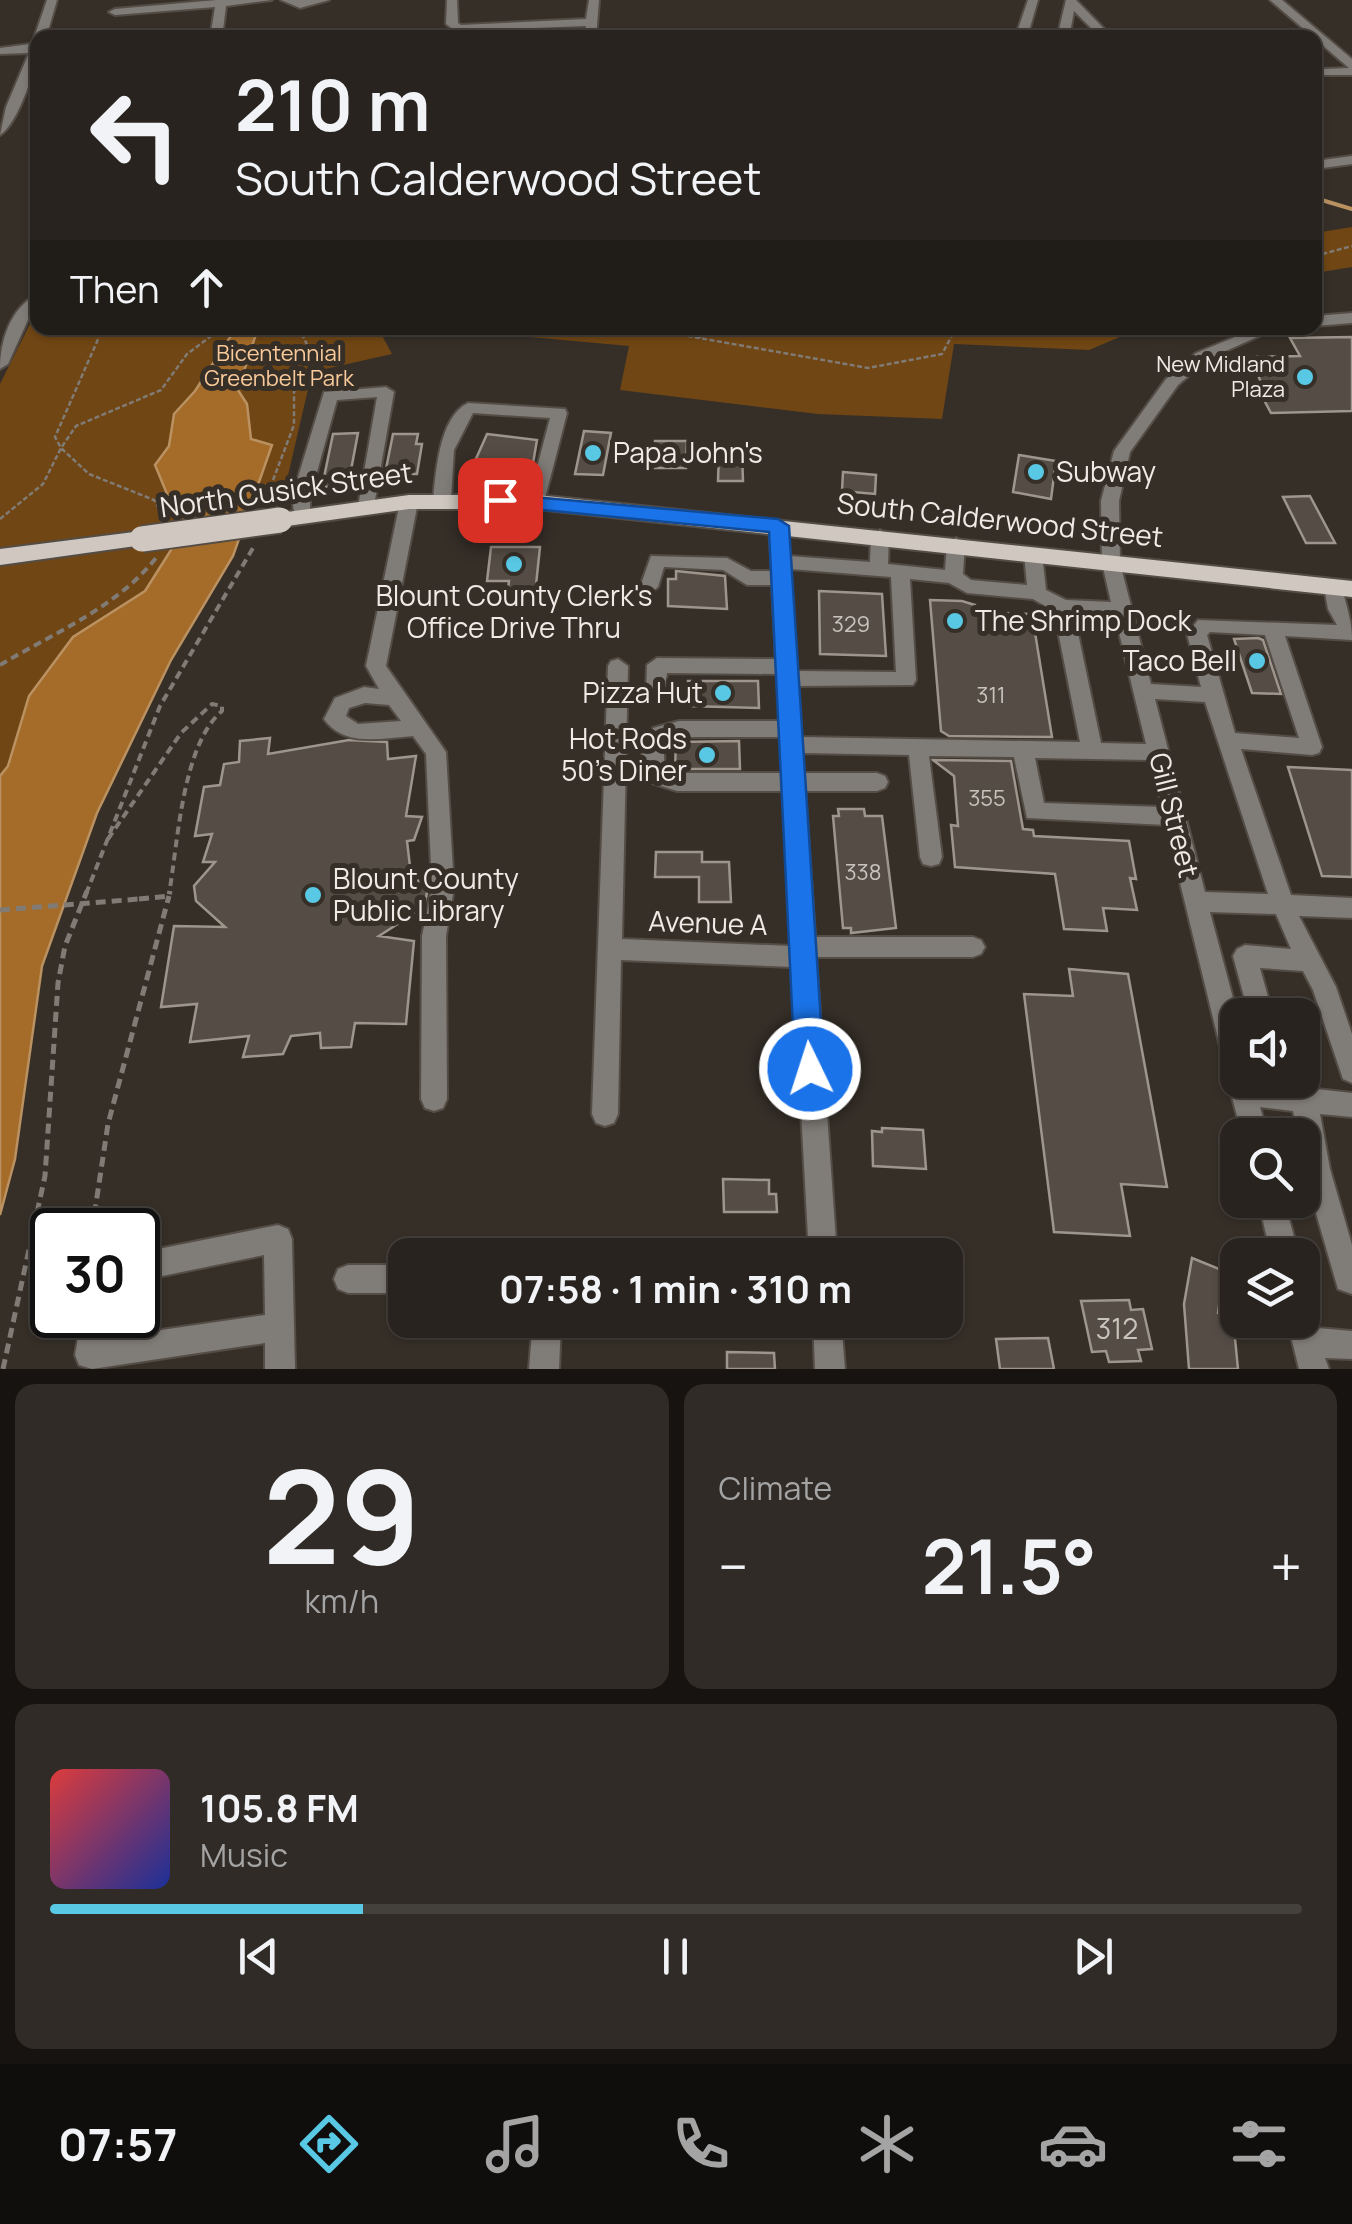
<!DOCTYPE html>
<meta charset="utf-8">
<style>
:root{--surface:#28231e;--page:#302b27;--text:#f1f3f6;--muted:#a5a4a4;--line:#44403c;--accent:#58c8e4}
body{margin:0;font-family:Manrope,sans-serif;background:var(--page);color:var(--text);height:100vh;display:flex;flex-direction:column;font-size:38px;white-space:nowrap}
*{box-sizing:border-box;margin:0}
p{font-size:32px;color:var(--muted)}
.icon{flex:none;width:55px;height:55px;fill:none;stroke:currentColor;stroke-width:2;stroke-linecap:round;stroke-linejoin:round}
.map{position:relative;height:1369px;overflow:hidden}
.panel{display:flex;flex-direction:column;gap:15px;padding:15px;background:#161310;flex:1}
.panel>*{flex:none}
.banner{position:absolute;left:30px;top:30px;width:1292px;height:305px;border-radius:20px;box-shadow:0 2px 8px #0004,0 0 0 2px var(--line);background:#28231e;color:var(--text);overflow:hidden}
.buttons{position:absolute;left:1220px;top:998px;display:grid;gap:20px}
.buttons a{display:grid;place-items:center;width:100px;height:100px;border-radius:20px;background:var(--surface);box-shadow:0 2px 8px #0004,0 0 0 2px var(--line);font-size:50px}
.speed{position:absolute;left:30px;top:1208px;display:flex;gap:20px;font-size:50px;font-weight:700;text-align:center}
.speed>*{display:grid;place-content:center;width:130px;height:130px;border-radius:50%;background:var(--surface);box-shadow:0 2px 8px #0004,0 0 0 2px var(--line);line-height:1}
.speed .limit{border:5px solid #111;border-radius:15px;background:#fff;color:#111}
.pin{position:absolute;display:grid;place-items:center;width:85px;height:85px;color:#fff;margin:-42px;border-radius:20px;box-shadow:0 5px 15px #0006}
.me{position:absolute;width:110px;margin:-55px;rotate:356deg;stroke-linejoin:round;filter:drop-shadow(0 0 8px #0008)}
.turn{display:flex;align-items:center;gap:35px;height:210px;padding:0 40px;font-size:45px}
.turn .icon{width:130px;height:130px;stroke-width:2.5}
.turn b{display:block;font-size:70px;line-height:85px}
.then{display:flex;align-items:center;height:95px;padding:0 40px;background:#0003;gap:20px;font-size:38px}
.big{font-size:75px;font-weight:700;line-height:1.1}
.panel .tile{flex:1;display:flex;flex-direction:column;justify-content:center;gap:15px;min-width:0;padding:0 35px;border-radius:20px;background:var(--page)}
.panel .dial{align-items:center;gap:0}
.dial b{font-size:130px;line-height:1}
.song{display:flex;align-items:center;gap:30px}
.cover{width:120px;height:120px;border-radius:15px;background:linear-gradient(135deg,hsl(0 70% 55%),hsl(230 70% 35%))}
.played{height:10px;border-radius:5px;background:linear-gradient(90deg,var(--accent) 25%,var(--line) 25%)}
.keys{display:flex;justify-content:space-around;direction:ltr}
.heat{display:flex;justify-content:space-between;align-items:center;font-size:55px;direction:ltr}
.panel .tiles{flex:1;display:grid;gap:15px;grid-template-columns:1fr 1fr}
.tile:last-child{grid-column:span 2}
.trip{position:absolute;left:388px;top:1238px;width:575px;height:100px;border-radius:20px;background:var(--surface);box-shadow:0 2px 8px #0004,0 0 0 2px var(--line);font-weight:700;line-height:100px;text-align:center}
.tab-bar{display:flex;height:160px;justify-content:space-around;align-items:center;background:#100e0c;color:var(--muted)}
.tab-bar .icon{width:70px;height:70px}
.tab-bar .active{color:var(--accent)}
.tab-bar b{font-size:45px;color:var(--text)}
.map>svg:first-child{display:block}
.green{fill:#704614}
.water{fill:#a46b29;stroke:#ba9161;stroke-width:2.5}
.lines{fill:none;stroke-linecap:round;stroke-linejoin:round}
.stream{stroke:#ba9161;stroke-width:4}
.building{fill:#554d45;stroke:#9e958c;stroke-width:2.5}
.minor-casing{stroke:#544d46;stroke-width:4}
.major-casing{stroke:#544d46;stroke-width:4}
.path-far2{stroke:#817b75;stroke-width:2.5;stroke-dasharray:5 2.5;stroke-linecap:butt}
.path-far1{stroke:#817b75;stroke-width:4;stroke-dasharray:8 5;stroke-linecap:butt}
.path{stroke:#817b75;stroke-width:5;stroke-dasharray:10 6;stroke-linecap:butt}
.minor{fill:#807c78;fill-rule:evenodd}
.major{fill:#d0c8c0;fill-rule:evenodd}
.major-bridge-far1-casing{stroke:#544d46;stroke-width:22;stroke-linecap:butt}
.major-bridge-casing{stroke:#544d46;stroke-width:29;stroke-linecap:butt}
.path-bridge{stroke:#817b75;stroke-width:5;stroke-dasharray:10 6;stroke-linecap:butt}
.major-bridge-far1{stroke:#d0c8c0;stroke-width:20}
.major-bridge{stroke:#d0c8c0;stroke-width:25}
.route{fill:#1a73e8;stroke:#114b97;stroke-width:2.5}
.poi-dot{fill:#58c8e4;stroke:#362f28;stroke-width:4}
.labels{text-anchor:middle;stroke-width:10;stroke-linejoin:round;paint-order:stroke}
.far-park-label{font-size:22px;fill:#faca9a;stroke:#362f28}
.far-poi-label{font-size:22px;fill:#efeae5;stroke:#362f28;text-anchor:end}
.number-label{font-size:22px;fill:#c8c3bd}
.poi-label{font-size:28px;fill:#efeae5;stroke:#362f28;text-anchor:start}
.street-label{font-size:28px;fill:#efeae5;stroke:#362f28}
.near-number-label{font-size:28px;fill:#c8c3bd}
</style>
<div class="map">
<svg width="1352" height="1369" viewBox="0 0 1352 1369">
<rect width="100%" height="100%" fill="#362f28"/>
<!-- green -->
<path class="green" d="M1352 227V267L1315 273V233Z
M37 310 38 328H236L195 391 174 414 169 446 155 464 177 518 171 550 145 591 73 637 29 696 8 766 0 776V384Z
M259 328H378L392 354 312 372 283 497 278 503 248 507 272 445 251 439 247 404 236 387C247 372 249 348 259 328Z
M433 328H1141L1089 350 954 344 942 419 818 414 620 390 629 346Z"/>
<!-- water -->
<path class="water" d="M236 328H259C249 348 247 372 236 387L247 404 251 439 272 445 233 556 171 660 97 813 42 966 15 1159 0 1215V776L8 766 29 696 73 637 145 591 171 550 177 518 155 465 169 446 174 414 195 391Z"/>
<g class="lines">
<!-- stream -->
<path class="stream" d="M1315 198 1352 209"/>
</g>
<!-- building -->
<path class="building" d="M1352 337V411L1271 413 1257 387 1262 386 1252 357 1300 356 1290 338Z
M584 431 611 433 603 475 575 474Z
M358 433 348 486 322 487 333 434Z
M393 434H418L416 444H422L417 474H385Z
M487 434 537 440 531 475 471 470Z
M655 441H687L686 468H654Z
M719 452H742L743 481H718Z
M1019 455 1056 461 1051 499 1013 492Z
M843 472 876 475 875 494 842 491Z
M1310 496 1335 543H1306L1283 497Z
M491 547H540L534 604H506L509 581H487Z
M676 571 725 576 727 609 668 606V579H676Z
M819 591 882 594 886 656 820 654Z
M930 600 962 601 975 605 976 612 1032 614 1052 737 949 736 941 731Z
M1258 638 1263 640 1281 694 1252 693 1234 639Z
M688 681H758L759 708 688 706Z
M270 738 268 754 349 740 387 742 388 759 416 756 406 816 422 817 414 840 407 841 411 875 428 888 424 907 379 936 414 941 406 1024 355 1023 351 1047 321 1048 320 1033 291 1036 283 1054 243 1057 249 1036 190 1042 197 1004 161 1007 174 926 225 927 196 901 194 886 215 862H203L212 834 195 836 204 787 220 785 224 764 239 762 240 741Z
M739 741 740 769H675L676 742Z
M933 760 1011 761 1023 829 1033 830 1034 836 1129 841 1136 879 1130 878 1137 910 1103 908 1107 931 1064 929 1055 874 955 867 951 825 958 826 954 776Z
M1288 767 1352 770V877L1322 876Z
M838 809H864L865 816H882L896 928 851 933V928H843L833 816H839Z
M656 852H702V862H729L731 902H699V877H655Z
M1069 969 1128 974 1167 1187 1121 1184 1130 1236 1054 1232 1024 994 1073 996Z
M882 1128 923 1130 926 1169 873 1166 872 1131 882 1132Z
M723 1179 769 1180V1194H776L777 1212H724Z
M1192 1258 1224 1271 1218 1313 1233 1318 1238 1369H1189L1184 1304Z
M1129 1300 1131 1310 1143 1309 1152 1349 1138 1350 1141 1361 1109 1362 1106 1351 1092 1352 1081 1301Z
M1048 1338 1054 1369H1000L996 1339Z
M727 1352 774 1353 775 1369H727Z"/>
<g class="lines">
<defs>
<path id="minor" d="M47 0H57L46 38H38V41L34 38Z
M217 0H272L226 6 222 38H210L215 7 115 15 109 12 115 9Z
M281 0H329L300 8Z
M447 0H457L458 23 461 25 586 19 589 0H599L596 38H584L586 26 455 31 446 24Z
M1028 0H1038L1027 38H1015Z
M1066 0H1076L1113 38H1101L1074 11 1069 38H1057Z
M1270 0H1282L1352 59V75H1315V65L1323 69 1349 68Z
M38 43C38 65 18 124 0 135L6 107 29 53 0 54V48Z
M1352 156V164L1315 169V161Z
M38 294V307L31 313 8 364 0 369C0 340 11 307 38 294Z
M1352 313V323L1315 326V316Z
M1257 328H1277L1208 359 1178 385 1130 452 1119 501 1120 563 1151 684 1201 687 1187 634 1198 620 1337 625 1328 609 1324 587 1333 580 1342 587C1346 606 1352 620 1352 640L1285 636 1322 747 1319 753 1312 755 1241 749 1291 895 1352 898V918L1299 916 1336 987 1352 1034V1083L1343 1079 1313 990 1303 971 1260 968 1273 1015H1249L1233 956 1237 949 1245 945 1291 949 1276 914 1210 912 1238 1017V1080L1352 1093V1117L1320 1114 1330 1169 1352 1245V1294L1338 1289 1307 1182 1302 1181V1135H1298L1293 1111 1260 1107 1268 1135H1242L1228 1082 1231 1076 1225 1067 1166 825 1027 818 1014 757 929 756 942 857 939 864 931 866 923 864 920 857 909 755 802 753 804 773H877L885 776 888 782 885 788 877 791H805L815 937H973L981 940 985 947 981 954 973 957H816L837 1255H809L793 967 621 960 618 1114 614 1123 605 1126 596 1123 592 1114 608 666 611 661 618 659 628 666 622 939 791 946 792 943 784 791H677L652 783 642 755 653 728 679 721H780L777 674 667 673 663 698H649L646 693 647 665 657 658 776 659 772 585H747L723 570 664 567 658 587 649 594 640 587 651 556 727 558 751 571H772L769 526 778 520 787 526 789 556 870 562 871 536 880 530 889 536 888 564 945 570 947 544 956 538 965 544 963 574 971 580 1027 585 1024 554 1033 548 1042 554 1046 590 1066 600 1111 602 1102 563 1101 501 1114 451 1166 379 1196 353ZM790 569 891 577 896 672 797 671ZM910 579 949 583 967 593 1033 599 1054 611 1080 742 801 737 798 686 913 685 916 680ZM1074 614 1115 616 1146 744 1101 743ZM1210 632 1265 635 1299 738 1235 733 1207 635ZM1155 699 1205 702 1268 894 1205 892ZM679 737H781L783 773H677L667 771C663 760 663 751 667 740ZM1035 758 1150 760 1162 807 1044 803Z
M386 387 394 392 373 511 367 513 358 507 377 397 337 400 310 497V516L301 522 295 520 292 497 324 392Z
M468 403 565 409 567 413 543 506 537 508 528 502 550 418 473 413 454 450 451 500 442 506 436 504 433 500C436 472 439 417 468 403Z
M409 496 418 502 386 666 446 752 454 888 446 936 447 1099 443 1108 434 1111 425 1108 421 1099 422 936 432 888 426 754 413 736C381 738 345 748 324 719L335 698 364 687 379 689 366 666 400 502ZM365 703 389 705 401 721 358 724 346 716 349 708Z
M1258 1200H1284L1299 1255H1271Z
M278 1225 288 1229 292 1239 295 1369H265V1343L92 1369 79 1365 75 1355 82 1315H110L106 1338 265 1315 264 1255 138 1281V1253Z
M348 1265H405V1293H348L338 1289 334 1279 338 1269Z
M1302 1306 1311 1310 1317 1328 1352 1331V1359L1325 1358 1329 1369H1299L1287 1320H1302Z
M533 1320H561L559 1369H529Z
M813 1320H841L845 1369H815Z"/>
<path id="major" d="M409 495H537L1352 581V597L537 509H409L280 527 269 520 280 513Z
M142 531 153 539 150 544 0 565V549Z"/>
</defs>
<!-- minor casing -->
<use href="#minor" class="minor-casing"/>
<!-- major casing -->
<use href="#major" class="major-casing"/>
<!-- path-far2 -->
<path class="path-far2" d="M1315 256 1352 246
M643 328 868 368 942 354 956 328 1061 333 1097 328
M940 328H956
M696 338 725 330 778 328
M265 501 294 425V392L310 351 301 332 293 328
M163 515 154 500 89 474 61 448 76 426 161 390 187 354 222 328
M0 519 43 484 61 448 55 437 103 328"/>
<!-- path-far1 -->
<path class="path-far1" d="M0 665C54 633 116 608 156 558
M108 839 181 733 212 704 222 706V711C182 745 178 843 169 894
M86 894 160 706 253 548"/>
<!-- path -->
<path class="path" d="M139 899 169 896 170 891
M92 1230 108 1124 169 896
M3 1369 45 1176 58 983 65 946 87 891"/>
<!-- minor -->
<use href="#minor" class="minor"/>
<!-- major -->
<use href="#major" class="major"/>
<defs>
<path id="major-bridge-far1" d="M271 521 280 520"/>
<path id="major-bridge" d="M142 539 280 520"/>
</defs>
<!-- major-bridge-far1 casing -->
<use href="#major-bridge-far1" class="major-bridge-far1-casing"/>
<!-- major-bridge casing -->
<use href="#major-bridge" class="major-bridge-casing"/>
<!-- path-bridge -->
<path class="path-bridge" d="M0 910 139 899"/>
<!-- major-bridge-far1 -->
<use href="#major-bridge-far1" class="major-bridge-far1"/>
<!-- major-bridge -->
<use href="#major-bridge" class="major-bridge"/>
</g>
<!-- route -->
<path class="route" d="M500 494 778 519 789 526 824 1069 820 1078 810 1082 800 1078 795 1069 769 532 492 505V496Z"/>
<!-- markers -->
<g class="poi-dot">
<circle cx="1305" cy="377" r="10"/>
<circle cx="593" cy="453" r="10"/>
<circle cx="1036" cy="472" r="10"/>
<circle cx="514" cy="564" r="10"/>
<circle cx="955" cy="621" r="10"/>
<circle cx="1257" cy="661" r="10"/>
<circle cx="723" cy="693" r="10"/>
<circle cx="707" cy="755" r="10"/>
<circle cx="313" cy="895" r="10"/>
</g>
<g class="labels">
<!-- far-park labels -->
<g class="far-park-label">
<text x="279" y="361">Bicentennial<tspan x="279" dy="25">Greenbelt Park</tspan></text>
</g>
<!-- far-poi labels -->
<g class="far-poi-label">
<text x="1285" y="372">New Midland<tspan x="1285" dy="25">Plaza</tspan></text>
</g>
<!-- number labels -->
<g class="number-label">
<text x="851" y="632">329</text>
<text x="991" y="703">311</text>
<text x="987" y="806">355</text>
<text x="863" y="880">338</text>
</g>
<!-- poi labels -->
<g class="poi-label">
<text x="613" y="463">Papa John's</text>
<text x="1056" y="482">Subway</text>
<text x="514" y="606" text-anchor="middle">Blount County Clerk's<tspan x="514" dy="32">Office Drive Thru</tspan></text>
<text x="975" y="631">The Shrimp Dock</text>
<text x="1237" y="671" text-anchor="end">Taco Bell</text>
<text x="703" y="703" text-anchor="end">Pizza Hut</text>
<text x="687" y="749" text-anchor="end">Hot Rods<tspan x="687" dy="32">50's Diner</tspan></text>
<text x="333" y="889">Blount County<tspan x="333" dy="32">Public Library</tspan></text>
</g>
<!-- street labels -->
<g class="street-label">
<text transform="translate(286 490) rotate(-8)" y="10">North Cusick Street</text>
<text transform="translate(1000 520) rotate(6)" y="10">South Calderwood Street</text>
<text transform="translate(1174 815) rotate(76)" y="10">Gill Street</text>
<text transform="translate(708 923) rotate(2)" y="10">Avenue A</text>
</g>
<!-- near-number labels -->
<g class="near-number-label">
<text x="1117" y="1339">312</text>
</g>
</g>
</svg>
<div class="buttons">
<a><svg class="icon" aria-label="sound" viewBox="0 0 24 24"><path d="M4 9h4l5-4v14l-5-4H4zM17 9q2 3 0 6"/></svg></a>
<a><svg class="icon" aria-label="search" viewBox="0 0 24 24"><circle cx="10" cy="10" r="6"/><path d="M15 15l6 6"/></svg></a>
<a><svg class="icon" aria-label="layers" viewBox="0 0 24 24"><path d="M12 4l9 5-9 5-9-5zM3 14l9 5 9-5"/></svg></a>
</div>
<div class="speed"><div class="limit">30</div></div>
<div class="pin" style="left:500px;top:500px;background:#d93025"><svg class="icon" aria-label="arrive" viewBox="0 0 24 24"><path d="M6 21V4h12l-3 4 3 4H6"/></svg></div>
<svg class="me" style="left:810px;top:1069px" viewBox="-20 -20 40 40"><circle r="17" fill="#1a73e8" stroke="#fff" stroke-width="3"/><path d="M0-11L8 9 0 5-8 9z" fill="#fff"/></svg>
<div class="trip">07:58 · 1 min · 310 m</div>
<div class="banner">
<div class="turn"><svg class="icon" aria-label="left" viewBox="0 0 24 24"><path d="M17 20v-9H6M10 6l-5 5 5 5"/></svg><div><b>210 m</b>South Calderwood Street</div></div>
<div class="then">Then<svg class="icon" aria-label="ahead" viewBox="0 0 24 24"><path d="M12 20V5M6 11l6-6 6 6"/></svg></div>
</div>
</div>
<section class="panel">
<div class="tiles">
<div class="tile dial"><b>29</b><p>km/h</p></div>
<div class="tile"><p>Climate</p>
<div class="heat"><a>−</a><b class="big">21.5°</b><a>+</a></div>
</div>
<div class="tile">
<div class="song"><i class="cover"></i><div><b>105.8 FM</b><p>Music</p></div></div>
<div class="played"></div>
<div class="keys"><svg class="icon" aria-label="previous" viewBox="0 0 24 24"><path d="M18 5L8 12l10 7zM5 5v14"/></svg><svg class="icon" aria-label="pause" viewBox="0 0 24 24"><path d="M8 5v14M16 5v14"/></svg><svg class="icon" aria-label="next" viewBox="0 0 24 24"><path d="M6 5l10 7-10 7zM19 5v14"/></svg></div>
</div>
</div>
</section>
<nav class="tab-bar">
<b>07:57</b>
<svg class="icon active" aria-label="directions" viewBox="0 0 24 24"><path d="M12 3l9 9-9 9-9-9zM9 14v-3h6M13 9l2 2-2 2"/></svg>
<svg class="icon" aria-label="music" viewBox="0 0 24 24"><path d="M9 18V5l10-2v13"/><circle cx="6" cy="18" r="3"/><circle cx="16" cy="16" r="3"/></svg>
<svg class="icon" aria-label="phone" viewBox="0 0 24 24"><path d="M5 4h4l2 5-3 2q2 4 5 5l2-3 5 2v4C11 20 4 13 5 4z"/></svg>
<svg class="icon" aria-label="climate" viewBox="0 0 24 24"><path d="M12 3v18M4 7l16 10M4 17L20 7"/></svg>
<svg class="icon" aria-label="car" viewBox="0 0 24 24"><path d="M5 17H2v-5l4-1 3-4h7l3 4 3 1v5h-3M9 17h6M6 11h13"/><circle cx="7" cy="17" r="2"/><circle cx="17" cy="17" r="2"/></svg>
<svg class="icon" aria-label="filters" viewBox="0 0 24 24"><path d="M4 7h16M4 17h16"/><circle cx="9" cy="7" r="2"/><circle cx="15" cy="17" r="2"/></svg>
</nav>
